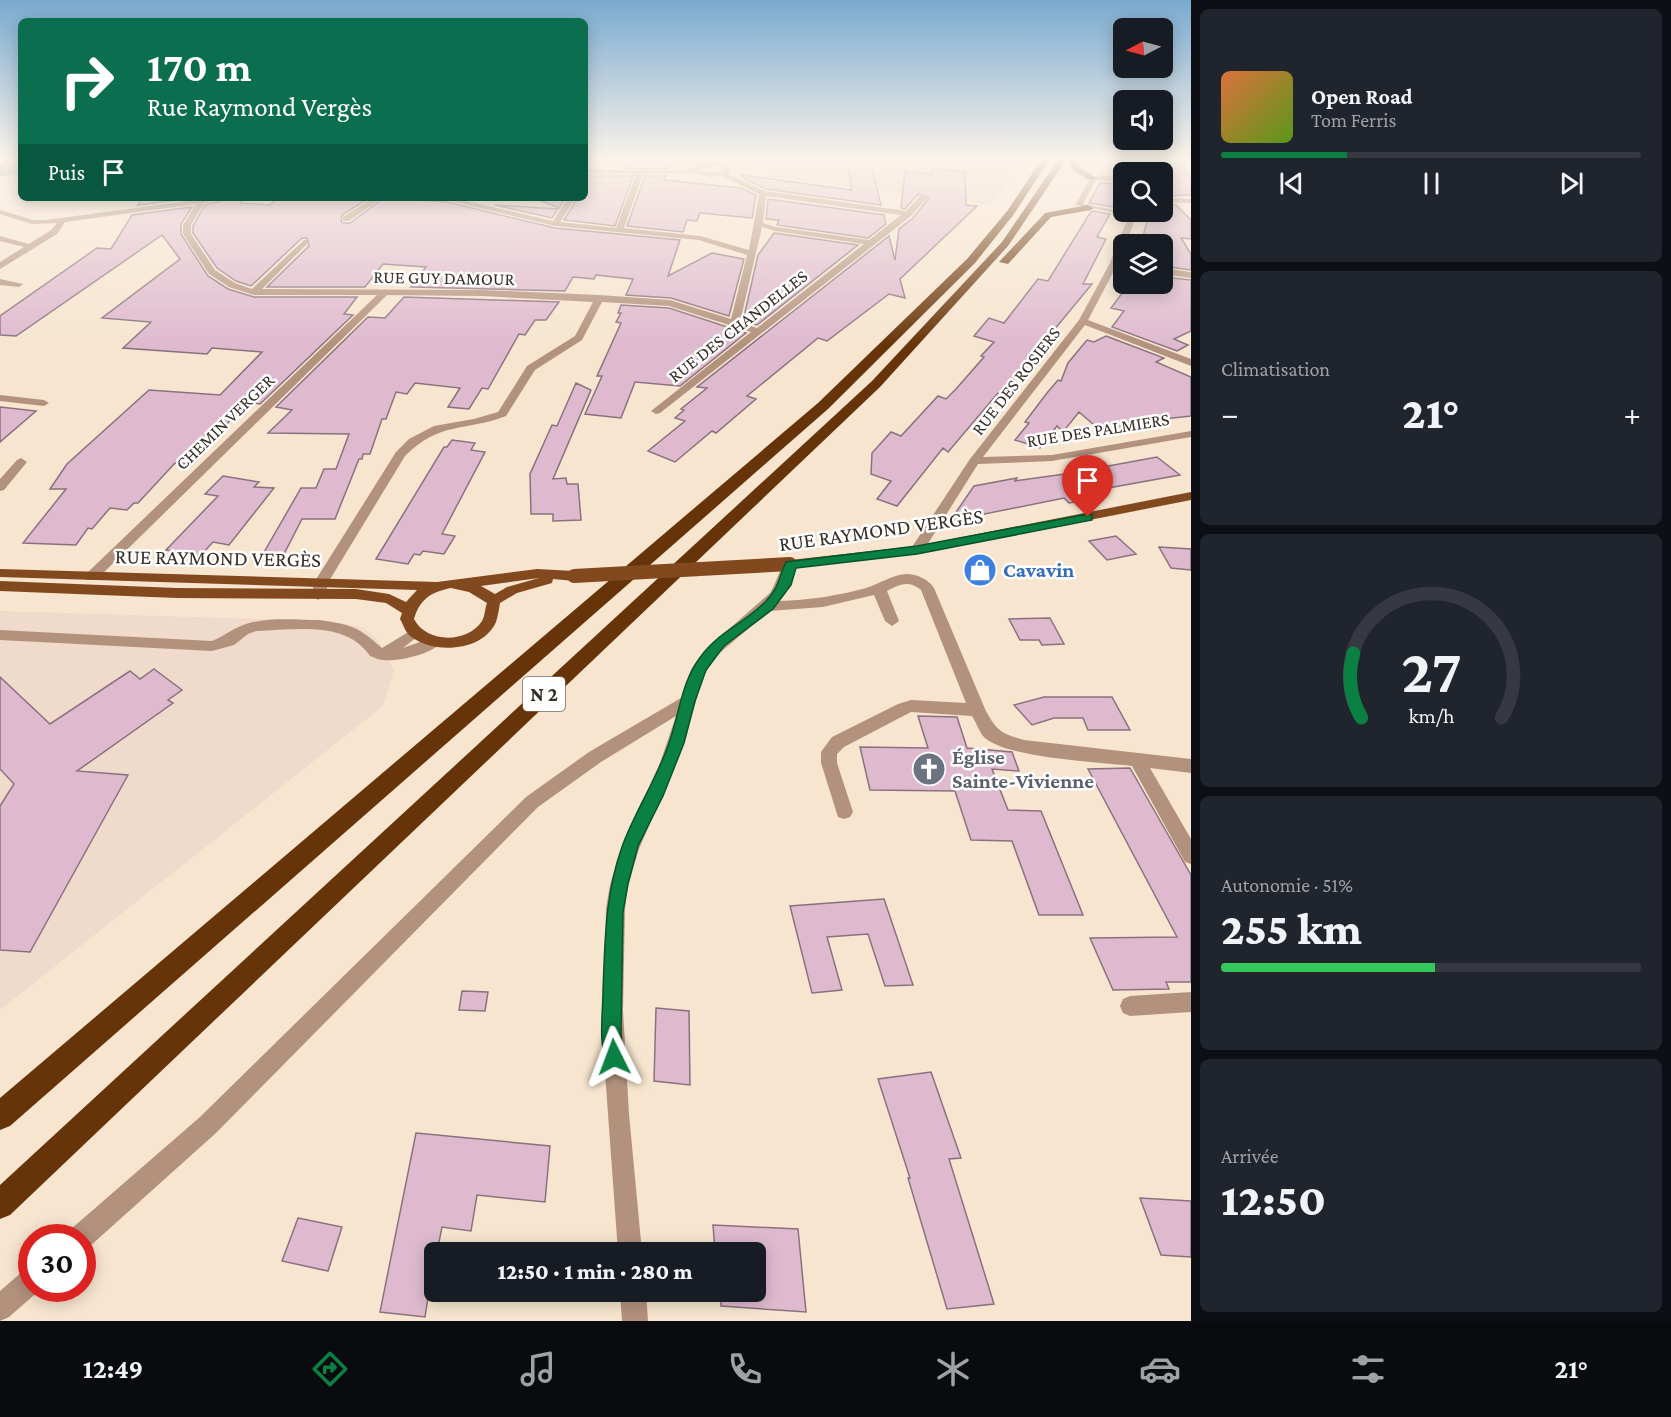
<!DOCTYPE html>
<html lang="fr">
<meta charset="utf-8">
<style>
:root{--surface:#171b24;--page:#20242c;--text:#f1f3f6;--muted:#9ea1a6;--line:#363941;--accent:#0b8043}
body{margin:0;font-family:"Crimson Pro",serif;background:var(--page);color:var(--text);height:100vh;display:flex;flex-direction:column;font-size:22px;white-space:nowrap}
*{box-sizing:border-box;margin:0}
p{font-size:20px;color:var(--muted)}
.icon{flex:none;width:33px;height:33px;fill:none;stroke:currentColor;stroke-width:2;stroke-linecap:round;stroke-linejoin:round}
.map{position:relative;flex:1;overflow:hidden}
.side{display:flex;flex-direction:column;gap:9px;padding:9px;background:#0d0f14;width:480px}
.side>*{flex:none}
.guide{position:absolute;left:18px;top:18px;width:570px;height:183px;border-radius:9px;box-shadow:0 3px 15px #0003;background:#0b6e4f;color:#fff;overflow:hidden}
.needle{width:39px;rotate:264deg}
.buttons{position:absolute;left:1113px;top:18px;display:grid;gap:12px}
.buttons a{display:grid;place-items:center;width:60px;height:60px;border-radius:9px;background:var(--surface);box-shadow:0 3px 15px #0003;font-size:30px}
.speed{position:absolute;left:18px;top:1224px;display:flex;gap:12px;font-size:30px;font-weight:700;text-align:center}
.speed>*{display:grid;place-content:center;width:78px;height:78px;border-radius:50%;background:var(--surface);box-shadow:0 3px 15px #0003;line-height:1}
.speed .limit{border:9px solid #d22;background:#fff;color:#111}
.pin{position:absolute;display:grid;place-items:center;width:51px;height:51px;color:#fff;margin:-62px -26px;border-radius:50% 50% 50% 0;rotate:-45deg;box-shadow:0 0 6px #0007}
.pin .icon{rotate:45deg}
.me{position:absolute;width:66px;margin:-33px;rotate:357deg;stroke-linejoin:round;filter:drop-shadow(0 0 4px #0008)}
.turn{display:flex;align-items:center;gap:21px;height:126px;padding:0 30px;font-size:27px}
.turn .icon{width:78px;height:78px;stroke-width:2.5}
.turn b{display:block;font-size:42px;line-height:51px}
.then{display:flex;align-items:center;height:57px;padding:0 30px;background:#0003;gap:12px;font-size:22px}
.big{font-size:45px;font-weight:800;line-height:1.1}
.side .card{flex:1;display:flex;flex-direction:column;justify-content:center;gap:9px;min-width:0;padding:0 21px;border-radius:9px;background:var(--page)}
.side .dial{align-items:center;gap:0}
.dial svg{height:156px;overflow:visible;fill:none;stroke:var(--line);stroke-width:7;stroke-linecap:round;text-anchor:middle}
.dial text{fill:var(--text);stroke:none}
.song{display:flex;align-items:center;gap:18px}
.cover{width:72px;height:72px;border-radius:9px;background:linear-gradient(135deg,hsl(20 70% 55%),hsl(90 70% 35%))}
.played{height:6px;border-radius:3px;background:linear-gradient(90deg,var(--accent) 30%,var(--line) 30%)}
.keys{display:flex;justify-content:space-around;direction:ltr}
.heat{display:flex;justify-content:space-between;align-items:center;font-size:33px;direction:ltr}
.charge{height:9px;border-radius:4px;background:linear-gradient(90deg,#34c759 51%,var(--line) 0)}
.trip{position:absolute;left:424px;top:1242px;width:342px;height:60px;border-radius:9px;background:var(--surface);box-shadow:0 3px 15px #0003;font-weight:800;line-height:60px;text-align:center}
.dock{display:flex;height:96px;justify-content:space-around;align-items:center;background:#090b0e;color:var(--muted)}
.dock .icon{width:42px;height:42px}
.dock .on{color:var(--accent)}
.dock b{font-size:27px;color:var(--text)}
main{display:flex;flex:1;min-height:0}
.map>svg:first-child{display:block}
.industrial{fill:#e7d8c6}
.education{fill:#efdacc}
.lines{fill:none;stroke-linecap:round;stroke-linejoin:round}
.river{fill:#729aac;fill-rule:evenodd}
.building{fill:#dfbacf;stroke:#89727f;stroke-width:1.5}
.minor{fill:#b3927d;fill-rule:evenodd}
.major{fill:#82491f;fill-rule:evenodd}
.highway{fill:#673409;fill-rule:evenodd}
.major-bridge{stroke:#82491f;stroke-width:14}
.route{fill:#0b8043;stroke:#07532c;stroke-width:1.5}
.labels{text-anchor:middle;stroke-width:5;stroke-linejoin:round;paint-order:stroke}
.far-street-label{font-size:18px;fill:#352e25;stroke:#fff}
.shield{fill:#fff;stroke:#726d66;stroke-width:1.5}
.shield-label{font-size:20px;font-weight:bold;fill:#352e25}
.street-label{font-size:21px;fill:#352e25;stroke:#fff}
.shop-label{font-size:21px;font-weight:bold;fill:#366cbe;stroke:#fff;text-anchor:start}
.worship-label{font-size:21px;font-weight:bold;fill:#5b616d;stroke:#fff;text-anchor:start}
</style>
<main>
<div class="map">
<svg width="1191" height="1321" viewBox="0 0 1191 1321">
<rect width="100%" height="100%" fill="#f7e5cf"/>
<!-- industrial -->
<path class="industrial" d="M755 160H1023L992 205 751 174Z"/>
<!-- education -->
<path class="education" d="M0 611 316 621 346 624 363 628 377 639 394 670 383 706 0 1010Z"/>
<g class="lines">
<!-- river -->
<path class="river" d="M21 162V174L0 177V165Z"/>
</g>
<!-- building -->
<path class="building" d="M847 160H870L881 205 766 189 745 179 741 175 852 190Z
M1166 160H1182L1191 180V195L1162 196V172Z
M628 161 671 164 669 169 624 168Z
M932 169 965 172 966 205 977 206 900 279 905 298 889 294 827 341 818 338 747 396 756 399 716 433 712 431 675 462 648 451 685 421 675 418 684 410 681 409 707 388 697 387 889 236 895 260 899 229 913 218 929 198 918 194 905 209 901 208 905 171 932 174Z
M585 176H633L615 226 564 220 578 198H585Z
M645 176H666L664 180 741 188 756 195 752 218 700 213 697 221 687 220 683 232 627 226Z
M1100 183 1123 184 1113 207 1089 203Z
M142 198 161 199 193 198 138 205Z
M233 198H240L241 203 270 205 277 198H369L342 215 341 221 343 223H350L384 198H405L404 199 447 202 555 228 680 240 668 276 712 253 744 259 729 316 671 298 626 295 633 279 596 275 594 279 573 277 565 291 411 287 426 267 383 264 365 287H267L309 246 307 238H302L251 286 236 281 217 268 193 233V226L205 205Z
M534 198H565L559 208Z
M768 199 884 215 886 224 868 238 777 225 779 220 766 219Z
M1162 204 1176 205 1191 220V239L1181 238 1191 254V270L1162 266V244H1146L1142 239 1150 212H1162Z
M495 205 558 209 552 218Z
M192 207 181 224V234L208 276 228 289 254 297H357L344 314 353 315 260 404 249 402 186 464 175 463 138 503H134L127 510 110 508 92 529 88 528 76 545 23 543 66 489H50L67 464 149 390 220 395 262 352 212 348 207 354 123 348 151 322 102 318 180 259 162 235 16 336 0 335V316L97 248 111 249 132 215Z
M1093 211 1110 214 1097 237 1106 239 1083 284H1092L1001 394 998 393 948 452 943 448 897 506 877 499 891 481 871 474 872 453 891 432 901 436 938 396 946 399 956 389 984 357 981 356 994 342 974 336 989 318 1004 323 1038 279 1048 281 1090 213Z
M774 233 858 245 757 325 743 321 758 255Z
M1164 277 1191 280V331L1174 339 1188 345 1177 351 1112 327 1124 311 1111 308 1129 284H1168Z
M404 297 559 302 546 320H535L525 335 519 334 488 389 482 388 469 409 448 407 460 388 415 383 407 394 396 392 386 419H382L370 454H363L362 459H359L335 519H302L283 556 263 554 301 488H316L324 469H336L349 434 268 433 292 410 276 407 368 317 385 318Z
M621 305 669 308 746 333 680 386 635 382 621 418 585 414 602 376H597L621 323 616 322 621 313H618Z
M1106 336 1164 358 1156 362 1191 377V416L1126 423 1132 427 1101 431 1079 412 1063 432 1057 426 1040 448 1015 440 1029 423 1025 422 1047 393 1058 380 1061 381 1068 363 1087 340 1094 342Z
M576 383 591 390 553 479 566 478 567 484H578L581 520 553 521V514H531L530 474 552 425 557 426Z
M0 407 36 411 0 442Z
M452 440 475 443 471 450 485 452 442 534 455 536 444 554 423 551 420 555 414 554 408 564 376 559 444 447H447Z
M1157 457 1180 475 1086 492 1093 499 1069 503 1064 498 950 521 974 486 1017 478 1015 481 1065 474Z
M223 476 259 482 254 487 274 488 229 545 213 542 200 556 166 550 218 496 205 494Z
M1116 536 1136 554 1107 560 1089 541Z
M1159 547 1191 549V570L1171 568Z
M1050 618 1064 644 1042 645 1039 640H1020L1009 619Z
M154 669 182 690 168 700 173 703 77 771 128 775 30 952 0 950V806L14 784 0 769V677L50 724 130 671 140 679Z
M1044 697H1112L1130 730H1088L1083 718H1054L1032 725 1014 705Z
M918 716 957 717 967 748 1012 752 1019 771 992 769 1008 810 1041 811 1083 915H1039L1012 841 971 840 955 791 870 790 860 747 928 748Z
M1130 768 1191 875V982H1166L1169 989 1113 990 1090 938 1177 937 1088 769Z
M884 899 913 985 885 986 868 934 827 937 842 990 812 993 790 906Z
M462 991 488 992 485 1011 459 1010Z
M656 1008 689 1011 690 1085 654 1081Z
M931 1072 961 1158 949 1159 994 1304 947 1309 908 1178H910L878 1079Z
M416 1133 550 1146 545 1202 477 1195 471 1231 442 1227 437 1252H435L425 1317 380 1312Z
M1140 1198 1191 1201V1257L1161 1255Z
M298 1218 342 1227 328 1271 282 1261Z
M713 1225 798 1229 806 1312 721 1306V1292H756V1252H715Z"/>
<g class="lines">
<!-- minor -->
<path class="minor" d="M889 160H897L907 166 902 167Z
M1148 160H1154L1149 171 1129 169 1144 168Z
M715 162 728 166 730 172 728 174 765 191 906 211 920 196 927 198 911 216 660 413 656 414 651 411 751 332 669 306 602 302 582 340 535 370 506 416C464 432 440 421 405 456L329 581 325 595 318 600 311 595 315 581 396 452 409 439 434 426 474 419 498 412 527 366 575 336 593 302 482 296 387 295 96 580H86L84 577 86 574 377 295H254L229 287 209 274 183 234V225L196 204 65 222 57 234 0 269V262L24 247 0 241V236L29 244 51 230 57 223 32 224 0 214V210L33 220H46L210 198H231L204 203 191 225V234L215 270 235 283 252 289 304 240H307V244L262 289 482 290 599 295 670 300 731 319 747 255 699 240 555 226 439 198H453L553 221 568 198H576L560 222 616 228 636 174 585 173V169L669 171 693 169 696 165ZM715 166 723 168V171L712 173 699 170ZM695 173 712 177 720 175 759 194 749 250 700 236 624 228 643 174ZM766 196 901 215 869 240 776 227 763 223ZM762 227 775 231 864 244 757 328 740 322Z
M1101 175 1124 178V182L1096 180 1083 204 1116 210 1124 201 1122 214 1075 205 1091 177Z
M373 198H382L349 221H343V217Z
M1162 198 1191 199V203L1162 202Z
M1130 212H1138L1118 263 1088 320 1191 359V366L1085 325 983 457 1052 455 1191 431V437L1052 461 978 464 922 553H912L910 550 970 459 1079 320 1110 263Z
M1162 268 1191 272V278L1162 274Z
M0 279 23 284 19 287 0 285Z
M0 395 44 400 49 403 44 406 0 401Z
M21 458 27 462 4 490 0 491V479L17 460Z
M790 560 797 564 791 581 779 601C808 600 838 596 866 588 879 584 892 575 906 574 917 574 928 579 934 588L985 709C996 730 1001 734 1024 740L1191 759V773L1150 768 1191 839V864L1185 862 1132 766C1101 762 1002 758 983 736 979 731 976 722 972 716L911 712 844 747 837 754V763L853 812 850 817 844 819 838 817 821 763V752L832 737 898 704 911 700 966 703 921 590C909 580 900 584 887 591L899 621 892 626 885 621 874 595 823 607 769 611 715 657 703 677 683 746 639 849 628 885 625 908 623 1010 629 1114 642 1252H618L603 1045 606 908 610 885 621 849 660 763 676 716 601 762 538 807 216 1133 89 1247 82 1249V1238H68L71 1229 200 1117 526 797 589 752 681 698 692 668 705 650 770 593C777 583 780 563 790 560Z
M320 620C353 625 358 627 382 648L415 628 422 633 403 648 434 637 441 642C433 654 398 662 383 660 378 660 374 657 370 656 346 620 294 630 256 631L248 634 234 645 212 651 0 640V630L212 641C223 637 230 630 241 626 265 616 295 620 320 620Z
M1191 992V1012L1130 1016 1123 1013 1120 1006 1123 999 1130 996Z
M32 1268V1288L41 1289 9 1317 0 1321V1291L23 1271Z
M620 1292H646L648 1321H622Z"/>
<!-- major -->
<path class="major" d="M5 160H11L0 173V166Z
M1191 492V500L917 554 790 568 783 564 790 560 917 546Z
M0 569 437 582 537 569 574 571 581 576 574 581 553 579 552 583 517 593 500 603C499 609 498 616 496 622 483 652 432 655 409 635 405 631 403 624 400 619L402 613 386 603 356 599 177 598 0 591V581L177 588 356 589 389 594 406 602 417 590 0 577ZM539 578 507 587 495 594 481 586ZM451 588 469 592 487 603C485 608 485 616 482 621 467 644 426 643 414 619 420 599 431 592 451 588Z"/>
<!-- highway -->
<path class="highway" d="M1041 160H1049L1014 214 975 263 828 409 10 1126 0 1130V1098L818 403 967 259 1008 210Z
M1058 160H1066L1008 246 880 387 10 1215 0 1219V1185L872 381 1002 242Z
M1068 160H1076L1081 168 1097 178 1090 180 1075 172Z
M1088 205 1093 208 1091 210 1051 217 1008 264 999 262 1045 213Z"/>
<!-- major-bridge -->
<path class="major-bridge" d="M574 576 790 564"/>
</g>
<!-- sky -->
<linearGradient id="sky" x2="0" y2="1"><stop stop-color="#79aad0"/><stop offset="0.46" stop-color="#fbf3e9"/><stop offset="1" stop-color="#fbf3e9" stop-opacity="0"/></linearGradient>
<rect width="1191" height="345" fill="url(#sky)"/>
<!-- route -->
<path class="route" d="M1088 514 1092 515V520L917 554 796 568 791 585 773 609 724 646 706 670 695 701 684 743 663 796 638 846 628 884 623 912 621 1035 623 1057 620 1064 614 1067 607 1064C598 1042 603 1014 603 991 605 942 605 894 622 847 635 811 657 779 669 743 678 718 681 688 695 665 715 632 742 626 766 601 780 586 778 578 786 562L917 546Z"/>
<!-- icons -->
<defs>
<symbol id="shop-disc" viewBox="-11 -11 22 22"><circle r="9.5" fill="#3f7fe0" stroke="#fff"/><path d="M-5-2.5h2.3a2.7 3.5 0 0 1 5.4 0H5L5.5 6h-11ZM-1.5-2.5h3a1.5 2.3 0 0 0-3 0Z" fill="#fff"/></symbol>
<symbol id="church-disc" viewBox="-11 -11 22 22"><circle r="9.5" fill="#6b7280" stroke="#fff"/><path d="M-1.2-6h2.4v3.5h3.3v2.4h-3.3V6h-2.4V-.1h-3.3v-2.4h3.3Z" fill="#fff"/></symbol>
</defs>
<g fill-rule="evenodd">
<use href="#shop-disc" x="961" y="551" width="38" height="38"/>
<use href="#church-disc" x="910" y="750" width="38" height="38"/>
</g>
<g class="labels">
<!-- far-street labels -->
<g class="far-street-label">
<text transform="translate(444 278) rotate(1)" y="6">RUE GUY DAMOUR</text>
<text transform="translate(738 326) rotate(-38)" y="6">RUE DES CHANDELLES</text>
<text transform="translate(1016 381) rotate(-52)" y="6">RUE DES ROSIERS</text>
<text transform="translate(225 422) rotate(-44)" y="6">CHEMIN VERGER</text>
<text transform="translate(1098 430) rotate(-9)" y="6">RUE DES PALMIERS</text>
</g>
<!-- shield labels -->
<rect class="shield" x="523" y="677" width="42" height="34" rx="4.5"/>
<g class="shield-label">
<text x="544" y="701">N 2</text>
</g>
<!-- street labels -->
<g class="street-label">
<text transform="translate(881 530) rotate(-8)" y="7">RUE RAYMOND VERGÈS</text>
<text transform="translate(218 558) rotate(1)" y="7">RUE RAYMOND VERGÈS</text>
</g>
<!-- shop labels -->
<g class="shop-label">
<text x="1003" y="577">Cavavin</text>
</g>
<!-- worship labels -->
<g class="worship-label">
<text x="952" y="764">Église<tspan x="952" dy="24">Sainte-Vivienne</tspan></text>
</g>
</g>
</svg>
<div class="buttons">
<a><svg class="needle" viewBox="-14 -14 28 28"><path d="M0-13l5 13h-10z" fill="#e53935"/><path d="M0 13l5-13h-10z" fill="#9ea1a6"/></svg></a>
<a><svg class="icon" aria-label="sound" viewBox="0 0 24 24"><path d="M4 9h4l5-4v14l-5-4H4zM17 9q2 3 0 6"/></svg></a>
<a><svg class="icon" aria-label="search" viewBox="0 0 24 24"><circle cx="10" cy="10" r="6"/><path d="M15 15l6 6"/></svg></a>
<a><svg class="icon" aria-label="layers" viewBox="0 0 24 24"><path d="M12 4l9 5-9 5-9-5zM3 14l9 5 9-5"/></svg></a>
</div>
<div class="speed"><div class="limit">30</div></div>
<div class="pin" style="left:1088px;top:517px;background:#d93025"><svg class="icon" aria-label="arrive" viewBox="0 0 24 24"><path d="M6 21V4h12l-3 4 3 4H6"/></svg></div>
<svg class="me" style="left:614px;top:1057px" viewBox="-20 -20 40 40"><path d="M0-17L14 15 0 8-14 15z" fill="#0b8043" stroke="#fff" stroke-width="4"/></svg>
<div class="trip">12:50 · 1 min · 280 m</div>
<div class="guide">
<div class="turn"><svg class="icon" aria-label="right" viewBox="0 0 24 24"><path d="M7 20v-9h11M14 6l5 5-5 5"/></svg><div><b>170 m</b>Rue Raymond Vergès</div></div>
<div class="then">Puis<svg class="icon" aria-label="arrive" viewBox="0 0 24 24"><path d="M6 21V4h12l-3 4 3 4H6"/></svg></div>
</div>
</div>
<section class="side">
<div class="card">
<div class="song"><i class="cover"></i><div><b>Open Road</b><p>Tom Ferris</p></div></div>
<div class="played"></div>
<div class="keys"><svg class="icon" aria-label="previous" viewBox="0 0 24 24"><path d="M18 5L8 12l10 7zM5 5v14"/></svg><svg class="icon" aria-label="pause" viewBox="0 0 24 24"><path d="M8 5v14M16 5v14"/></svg><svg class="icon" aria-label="next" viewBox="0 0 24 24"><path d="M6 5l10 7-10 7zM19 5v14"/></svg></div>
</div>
<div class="card"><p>Climatisation</p>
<div class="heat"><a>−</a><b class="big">21°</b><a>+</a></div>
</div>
<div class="card dial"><svg viewBox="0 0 100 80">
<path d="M14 69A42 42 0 1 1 86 69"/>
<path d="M14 69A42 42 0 0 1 10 36" stroke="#0b8043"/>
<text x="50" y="56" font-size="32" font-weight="700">27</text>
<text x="50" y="72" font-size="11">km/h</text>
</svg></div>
<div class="card"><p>Autonomie · 51%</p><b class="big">255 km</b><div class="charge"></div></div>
<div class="card"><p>Arrivée</p><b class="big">12:50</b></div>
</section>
</main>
<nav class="dock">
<b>12:49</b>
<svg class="icon on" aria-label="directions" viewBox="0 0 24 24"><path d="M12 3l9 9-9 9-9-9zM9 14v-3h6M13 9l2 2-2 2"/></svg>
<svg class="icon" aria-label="music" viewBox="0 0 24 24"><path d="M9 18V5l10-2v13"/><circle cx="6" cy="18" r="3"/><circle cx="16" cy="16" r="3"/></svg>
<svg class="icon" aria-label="phone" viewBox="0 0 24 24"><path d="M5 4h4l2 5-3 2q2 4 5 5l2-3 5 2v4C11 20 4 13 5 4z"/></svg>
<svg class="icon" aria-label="climate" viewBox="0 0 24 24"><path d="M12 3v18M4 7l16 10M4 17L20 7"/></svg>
<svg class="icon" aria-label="car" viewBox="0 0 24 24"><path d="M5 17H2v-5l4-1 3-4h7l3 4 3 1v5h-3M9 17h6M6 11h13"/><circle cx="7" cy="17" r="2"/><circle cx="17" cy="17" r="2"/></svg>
<svg class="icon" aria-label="filters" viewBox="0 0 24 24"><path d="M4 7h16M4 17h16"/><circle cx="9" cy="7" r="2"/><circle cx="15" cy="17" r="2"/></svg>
<b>21°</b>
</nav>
